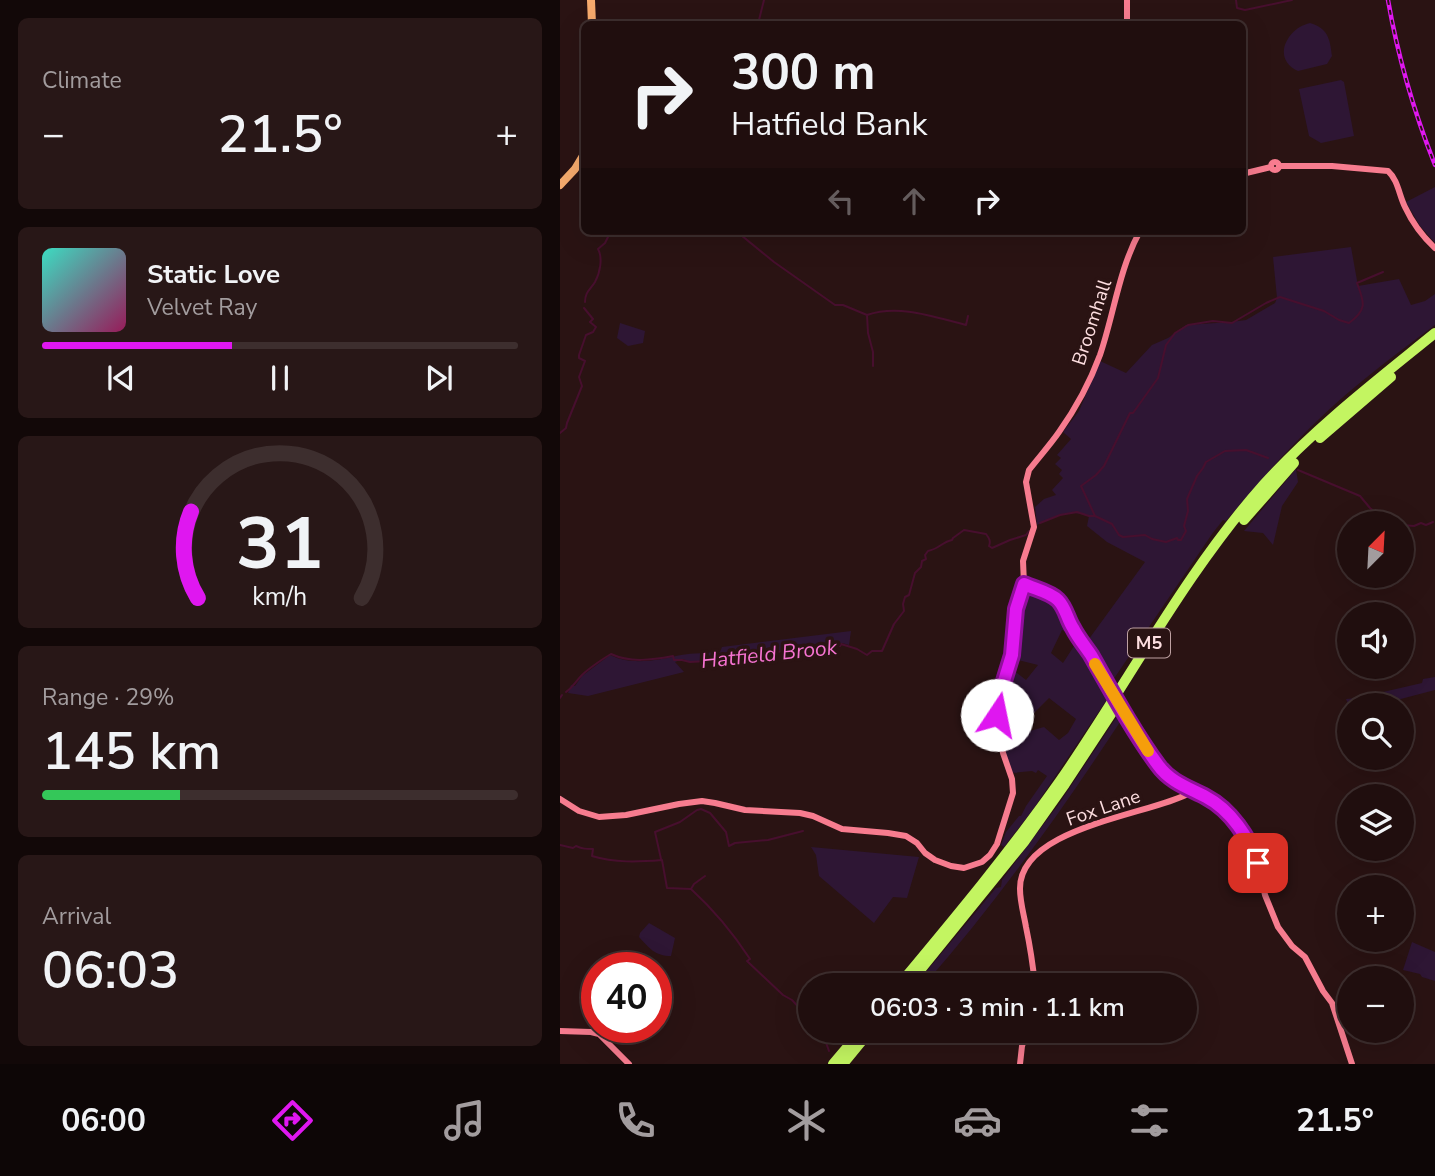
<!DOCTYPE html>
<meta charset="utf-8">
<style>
:root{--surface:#200e0e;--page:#281717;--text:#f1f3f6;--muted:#a29c9e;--line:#3d2e2e;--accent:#df17f0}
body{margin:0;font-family:"Nunito Sans",sans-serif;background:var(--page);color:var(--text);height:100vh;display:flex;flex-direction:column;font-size:26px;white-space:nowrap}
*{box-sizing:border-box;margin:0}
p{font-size:23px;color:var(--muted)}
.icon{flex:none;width:38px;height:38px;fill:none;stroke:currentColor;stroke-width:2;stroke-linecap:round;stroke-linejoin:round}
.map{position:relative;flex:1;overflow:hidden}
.details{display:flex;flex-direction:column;gap:18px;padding:18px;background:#120808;width:560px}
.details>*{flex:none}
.top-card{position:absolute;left:21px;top:21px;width:665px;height:214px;border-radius:10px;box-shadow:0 7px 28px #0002,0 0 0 2px var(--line);background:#200e0e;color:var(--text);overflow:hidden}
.needle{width:46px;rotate:24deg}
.buttons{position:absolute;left:777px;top:511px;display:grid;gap:14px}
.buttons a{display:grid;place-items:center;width:77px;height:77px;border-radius:50%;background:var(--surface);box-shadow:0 7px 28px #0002,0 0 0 2px var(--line);font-size:35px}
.speed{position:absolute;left:21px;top:952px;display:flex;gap:14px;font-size:35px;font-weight:700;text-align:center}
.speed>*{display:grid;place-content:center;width:91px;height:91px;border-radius:50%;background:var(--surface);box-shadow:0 7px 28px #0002,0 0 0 2px var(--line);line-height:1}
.speed .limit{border:10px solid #d22;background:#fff;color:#111}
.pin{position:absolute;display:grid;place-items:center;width:60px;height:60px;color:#fff;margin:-30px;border-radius:14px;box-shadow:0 4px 10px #0006}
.me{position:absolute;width:77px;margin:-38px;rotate:11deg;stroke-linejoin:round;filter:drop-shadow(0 0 5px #0008)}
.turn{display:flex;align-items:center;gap:24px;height:147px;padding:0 35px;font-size:32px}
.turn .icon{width:91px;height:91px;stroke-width:2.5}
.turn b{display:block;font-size:49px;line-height:60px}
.lanes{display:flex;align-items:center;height:66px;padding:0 35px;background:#0003;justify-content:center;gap:35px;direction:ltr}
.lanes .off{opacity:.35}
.big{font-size:52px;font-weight:600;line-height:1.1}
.details .widget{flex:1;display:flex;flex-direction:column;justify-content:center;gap:10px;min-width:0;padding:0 24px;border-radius:10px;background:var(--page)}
.details .dial{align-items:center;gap:0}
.dial svg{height:182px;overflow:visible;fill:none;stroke:var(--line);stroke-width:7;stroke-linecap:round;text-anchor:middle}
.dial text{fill:var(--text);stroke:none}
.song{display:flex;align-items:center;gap:21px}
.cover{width:84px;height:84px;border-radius:10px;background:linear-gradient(135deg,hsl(170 70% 55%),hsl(330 70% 35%))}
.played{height:7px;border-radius:4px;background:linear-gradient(90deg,var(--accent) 40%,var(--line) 40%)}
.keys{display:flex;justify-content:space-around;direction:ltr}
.heat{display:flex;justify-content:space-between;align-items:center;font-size:38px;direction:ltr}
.charge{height:10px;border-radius:5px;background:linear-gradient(90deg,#34c759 29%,var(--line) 0)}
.trip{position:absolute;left:238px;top:973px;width:399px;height:70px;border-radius:35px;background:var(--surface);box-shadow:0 7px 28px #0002,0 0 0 2px var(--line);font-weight:600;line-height:70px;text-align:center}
.tabs{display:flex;height:112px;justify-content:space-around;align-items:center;background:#0d0606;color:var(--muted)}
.tabs .icon{width:49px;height:49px}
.tabs .current{color:var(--accent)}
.tabs b{font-size:32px;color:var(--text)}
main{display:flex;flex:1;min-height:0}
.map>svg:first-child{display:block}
.green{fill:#2e1634}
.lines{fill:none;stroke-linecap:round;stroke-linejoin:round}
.stream{stroke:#470f2e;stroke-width:2}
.secondary{stroke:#f77c8f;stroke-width:6}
.primary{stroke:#f6aa6d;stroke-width:8}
.highway{stroke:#c3f561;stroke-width:10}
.rail-casing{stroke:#df17f0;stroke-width:4.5}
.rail{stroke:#2a1313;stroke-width:2;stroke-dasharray:5;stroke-linecap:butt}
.secondary-bridge{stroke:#f77c8f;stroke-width:6}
.route-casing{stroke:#910f9c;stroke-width:18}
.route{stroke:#df17f0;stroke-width:12}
.slow{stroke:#f59e0b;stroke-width:12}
.labels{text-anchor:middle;stroke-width:7;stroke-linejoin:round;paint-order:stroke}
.shield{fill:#2a1313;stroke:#bea1a2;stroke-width:2}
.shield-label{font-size:18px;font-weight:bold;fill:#fddee0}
.street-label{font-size:19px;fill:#fddee0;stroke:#2a1313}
.water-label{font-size:21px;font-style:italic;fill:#f673d1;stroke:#2a1313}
</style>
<main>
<section class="details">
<div class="widget"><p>Climate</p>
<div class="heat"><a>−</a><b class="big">21.5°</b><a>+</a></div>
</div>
<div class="widget">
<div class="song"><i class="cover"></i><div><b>Static Love</b><p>Velvet Ray</p></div></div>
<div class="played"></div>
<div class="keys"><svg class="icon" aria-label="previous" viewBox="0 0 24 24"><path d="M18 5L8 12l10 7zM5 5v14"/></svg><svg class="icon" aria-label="pause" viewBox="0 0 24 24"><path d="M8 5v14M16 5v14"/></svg><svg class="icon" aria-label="next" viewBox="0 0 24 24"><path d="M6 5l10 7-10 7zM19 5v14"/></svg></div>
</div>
<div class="widget dial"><svg viewBox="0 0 100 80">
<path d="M14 69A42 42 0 1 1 86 69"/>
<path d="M14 69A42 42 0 0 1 11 31" stroke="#df17f0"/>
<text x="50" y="56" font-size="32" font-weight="700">31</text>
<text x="50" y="72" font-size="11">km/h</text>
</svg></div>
<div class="widget"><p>Range · 29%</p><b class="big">145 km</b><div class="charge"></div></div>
<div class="widget"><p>Arrival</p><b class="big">06:03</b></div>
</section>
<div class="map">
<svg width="875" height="1064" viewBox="0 0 875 1064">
<rect width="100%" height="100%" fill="#2a1313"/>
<!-- green -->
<path class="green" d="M750 23C768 28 770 39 772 56L767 64 738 71C711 59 727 28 750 23Z
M781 80 784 82 794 136 761 143 749 136 739 89Z
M875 187V243L860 226 846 202Z
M791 247 798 286 839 279 851 305 865 301 875 294V325C835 355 794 385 757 421 725 452 695 486 666 521L663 520 652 534 551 683 526 643 585 562 547 542 527 526 529 516C508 509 496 515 477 525L475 507 484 499 496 495 492 490 503 478 499 474 502 470 495 464 501 458 497 455 511 439 503 432 519 411 540 361 566 373 592 345 608 338 626 325 671 322 686 320 715 303 717 298 713 257Z
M60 323 85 331 83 343 68 346 57 338Z
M736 469 738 482 722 506 713 545 703 533 684 531Z
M468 589C499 601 497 599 511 629L510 633 502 630 491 653 503 663 514 646 525 650 550 695 474 808 444 847 441 845 446 832 459 816H461L466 806 487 776 478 770 476 773 472 771 452 773 444 747 450 745 449 737 484 727 499 740 508 733 516 719 489 698 473 714 471 712 463 715 440 718 442 700 452 669 466 680 478 665 454 659C456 637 454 608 468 589Z
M291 631 289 645 282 643 279 645 269 644 265 647 256 648 252 647 236 654 230 651 222 650 206 653 200 652 180 654 166 659 130 662 123 659 115 662 124 672 28 696 8 693 11 685 15 686 22 676 50 655C72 666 98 660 121 655 133 653 147 653 160 652L162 647Z
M875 677V690L818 705 789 706 786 699 797 698 862 683 863 679Z
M558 715 562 719C501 812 437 902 364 985H355L436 888 441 887 442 880 501 801Z
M251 847 359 857 347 898 333 897 314 923 259 876 256 855Z
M89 923 115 938 111 956C95 956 89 948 79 937L80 933Z
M852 942 875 952V981L862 977 860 974 843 970Z"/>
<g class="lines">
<!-- stream -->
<path class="stream" d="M676 0 677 8 685 10 732 0
M198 24 204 0
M176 231 214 262 275 305H283L307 315 308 333 313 352V366
M25 302C25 292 30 290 35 282 40 273 43 258 38 249L45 243 51 231
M307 315C339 304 374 317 406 325L408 316
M0 433 6 428 7 423 22 386 19 377 25 361 19 358V355L26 335 33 332 36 327 30 322 33 319 24 308
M738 470 800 496 810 508 825 520 834 523
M535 516 521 486 536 475 544 466 570 413H573L598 378 606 345 615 333 628 325 653 321 672 323 706 303 720 297 764 311 779 320 789 323C808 309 804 302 797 283L823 272
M480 523 500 515 517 512 529 516H535L552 524 559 535 563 537 585 535 592 539 606 542 617 538 618 540H621L626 531 624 526 628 511 627 499 637 476 643 468 646 462 665 451 686 450 708 458
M842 525 854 526 861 523 866 525 873 522
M6 692C13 687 16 681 22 675 28 669 44 658 51 654 70 663 92 660 113 656L114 660H122L130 662 165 660 185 654H205L218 652 221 651H229L236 655 251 648 265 647 269 644 280 646 281 644 297 649 307 655 312 651H322L334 624 344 611 343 604 345 597 349 595 355 573 361 567 362 561 366 559 365 555 368 551C379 549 382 542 392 540L393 538 404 530 426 534C429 538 431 541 429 546L432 548 450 540 466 535 469 531
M0 698 2 695
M0 845 13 848 16 846C23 849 26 849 33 849L32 856C55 863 78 862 102 860L107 888 131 889C154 910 173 933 190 959L187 961 223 995 232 1000 243 1012 250 1026
M101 859 95 832 120 822 137 810 141 809 150 813 166 832 169 846 175 843 208 840 243 831
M131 889 134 884 145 876
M262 1031 269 1051"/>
<!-- secondary -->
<path class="secondary" d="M567 24V0
M711 166a4 4 0 1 1 8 0a4 4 0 1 1-8 0Z
M719 166H772L828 171C838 180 839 195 845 207 852 222 862 236 875 248
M682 174 711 167
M464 584 493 596 499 601 505 611 513 629 529 652 548 685
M567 716 600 768 618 784 646 797 661 807 673 820 691 845 698 863 705 895 718 927 732 946 745 957 763 991 772 1003 792 1064
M0 799 19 811 39 817 66 815 119 804 142 801 155 803 185 810 240 813 253 816 282 829 328 833 346 836 357 843 365 853 375 860 391 866 404 868 422 862 430 855 437 844 453 793 452 779 443 753 437 715 440 694 453 650 456 609 464 584 463 561 474 527 466 482 469 470C479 457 490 445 499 432 516 408 530 382 540 355 554 314 559 269 580 231
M475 985C473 966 470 946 466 927 464 915 460 902 460 889 459 826 593 815 634 791
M0 1031 31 1032 39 1034 69 1064
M460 1064 462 1046 467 1031"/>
<!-- primary -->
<path class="primary" d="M31 0 32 24
M0 185 15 169 24 154"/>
<!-- highway -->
<path class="highway" d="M760 438 831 377
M684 520 734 463
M339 985C394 919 450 852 500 781 568 683 624 574 704 484 756 427 816 381 875 333
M348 985 464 842 505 784 559 702
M273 1064 301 1031
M283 1064 310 1031"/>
<defs>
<path id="rail" d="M828 0C838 57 854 112 875 165"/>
</defs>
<!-- rail casing -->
<use href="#rail" class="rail-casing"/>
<!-- rail -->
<use href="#rail" class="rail"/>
<!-- secondary-bridge -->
<path class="secondary-bridge" d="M548 685 567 716"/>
</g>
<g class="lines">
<defs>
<path id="route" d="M437 715 440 694 452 655 456 609 464 584C475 589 490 592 498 600 506 608 507 619 513 628 518 638 525 646 531 655 552 692 573 731 598 765 610 782 629 788 646 797 671 810 689 838 698 863"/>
</defs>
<!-- route casing -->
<use href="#route" class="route-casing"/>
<!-- route -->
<use href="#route" class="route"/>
<!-- slow -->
<path class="slow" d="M535 664 588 751"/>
</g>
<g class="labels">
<!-- shield labels -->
<rect class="shield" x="568" y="628.5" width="42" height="29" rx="5"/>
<g class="shield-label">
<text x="589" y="649">M5</text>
</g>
<!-- street labels -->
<g class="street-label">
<text transform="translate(531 322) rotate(-72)" y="7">Broomhall</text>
<text transform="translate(543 807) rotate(-19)" y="7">Fox Lane</text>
</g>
<!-- water labels -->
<g class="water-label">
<text transform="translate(209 654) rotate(-6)" y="7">Hatfield Brook</text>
</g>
</g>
</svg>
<div class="buttons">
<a><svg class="needle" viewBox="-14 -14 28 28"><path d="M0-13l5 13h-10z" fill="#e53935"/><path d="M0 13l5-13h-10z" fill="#a29c9e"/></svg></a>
<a><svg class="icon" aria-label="sound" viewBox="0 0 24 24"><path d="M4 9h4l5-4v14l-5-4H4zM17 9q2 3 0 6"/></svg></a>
<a><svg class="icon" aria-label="search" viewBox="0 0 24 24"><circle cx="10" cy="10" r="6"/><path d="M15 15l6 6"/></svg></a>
<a><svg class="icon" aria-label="layers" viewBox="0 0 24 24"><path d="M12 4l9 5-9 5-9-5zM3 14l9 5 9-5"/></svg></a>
<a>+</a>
<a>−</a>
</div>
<div class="speed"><div class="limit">40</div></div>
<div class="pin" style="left:698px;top:863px;background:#d93025"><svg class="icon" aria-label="arrive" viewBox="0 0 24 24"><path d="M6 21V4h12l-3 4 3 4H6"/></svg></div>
<svg class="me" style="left:437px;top:715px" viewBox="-20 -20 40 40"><circle r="19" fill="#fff"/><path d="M0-13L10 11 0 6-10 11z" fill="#df17f0"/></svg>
<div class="trip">06:03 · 3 min · 1.1 km</div>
<div class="top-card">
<div class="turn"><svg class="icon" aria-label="right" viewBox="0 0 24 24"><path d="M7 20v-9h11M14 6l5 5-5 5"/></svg><div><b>300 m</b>Hatfield Bank</div></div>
<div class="lanes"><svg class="icon off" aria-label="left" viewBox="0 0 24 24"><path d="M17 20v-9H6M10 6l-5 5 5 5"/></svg><svg class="icon off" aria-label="ahead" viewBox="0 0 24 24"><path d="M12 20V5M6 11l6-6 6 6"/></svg><svg class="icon" aria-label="right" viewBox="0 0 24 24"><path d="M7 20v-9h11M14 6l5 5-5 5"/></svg></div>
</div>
</div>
</main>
<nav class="tabs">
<b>06:00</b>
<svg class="icon current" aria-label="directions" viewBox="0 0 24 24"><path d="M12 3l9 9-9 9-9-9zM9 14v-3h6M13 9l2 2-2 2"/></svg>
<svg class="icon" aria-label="music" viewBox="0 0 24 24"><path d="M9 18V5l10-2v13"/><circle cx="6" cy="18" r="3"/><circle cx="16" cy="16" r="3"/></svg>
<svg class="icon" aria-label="phone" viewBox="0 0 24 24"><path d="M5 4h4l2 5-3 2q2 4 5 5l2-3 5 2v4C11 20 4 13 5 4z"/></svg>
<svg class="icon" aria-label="climate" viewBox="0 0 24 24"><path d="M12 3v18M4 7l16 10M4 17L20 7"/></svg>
<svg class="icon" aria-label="car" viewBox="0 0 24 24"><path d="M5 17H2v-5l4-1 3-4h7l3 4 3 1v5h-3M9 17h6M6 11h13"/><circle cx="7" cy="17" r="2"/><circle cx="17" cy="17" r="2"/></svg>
<svg class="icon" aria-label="filters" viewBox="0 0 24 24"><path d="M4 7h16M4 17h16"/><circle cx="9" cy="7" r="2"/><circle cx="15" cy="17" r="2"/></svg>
<b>21.5°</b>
</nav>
